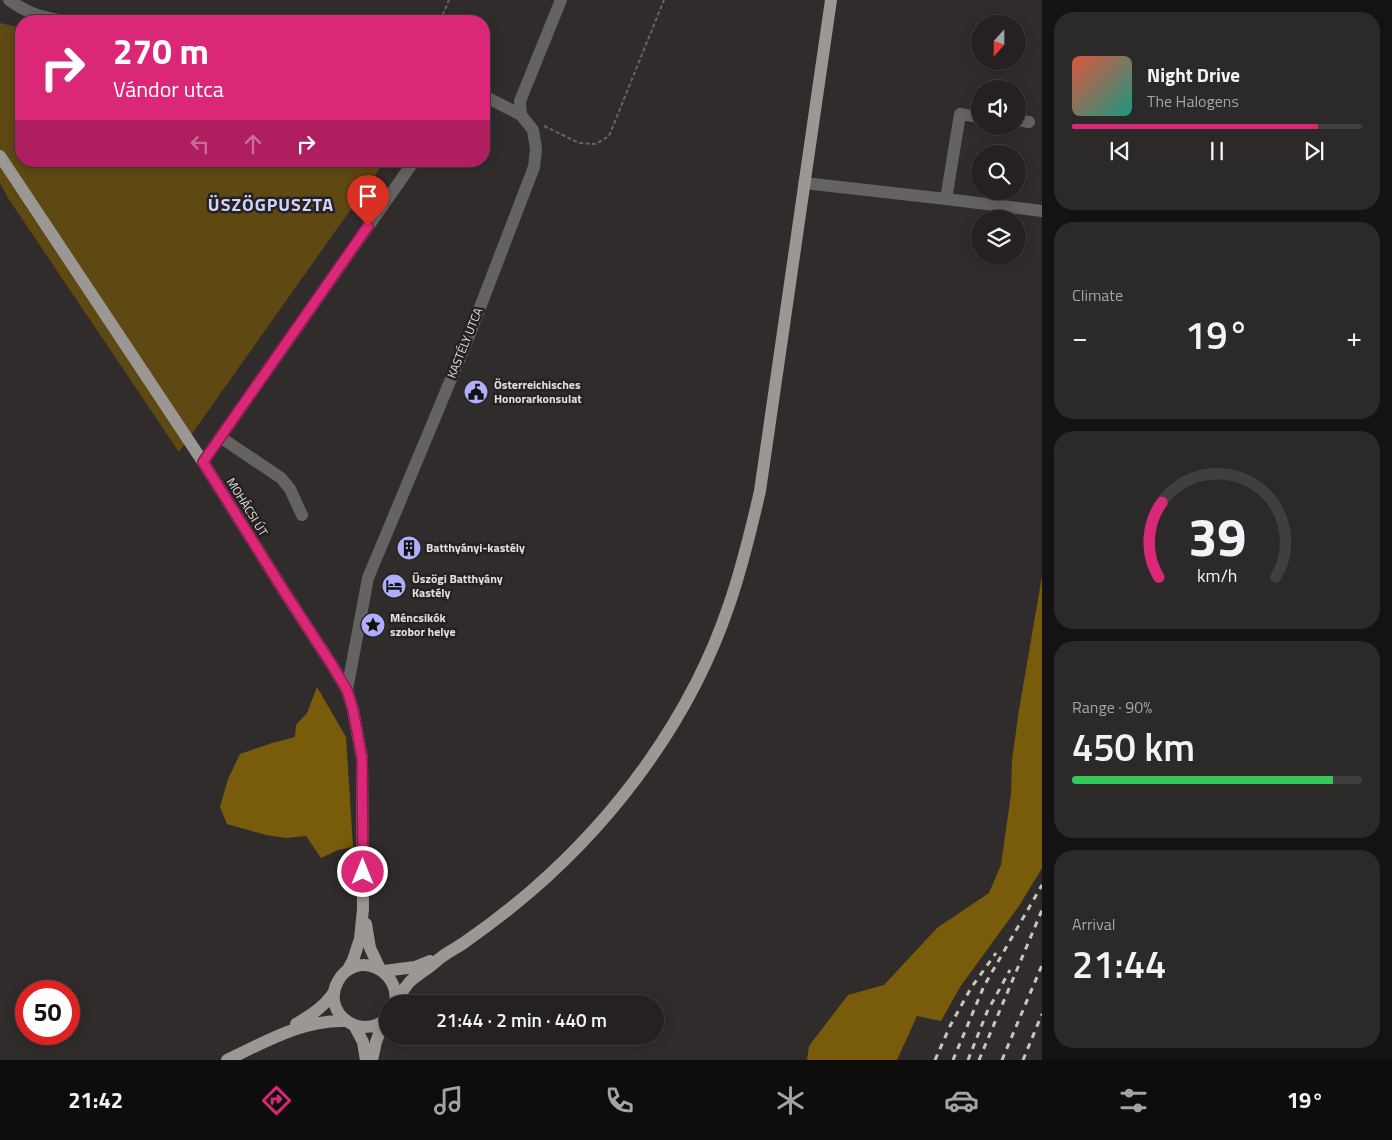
<!DOCTYPE html>
<meta charset="utf-8">
<style>
:root{--surface:#242120;--page:#2c2929;--text:#f1f3f6;--muted:#a3a3a5;--line:#413e3e;--accent:#db2777}
body{margin:0;font-family:"Titillium Web",sans-serif;background:var(--page);color:var(--text);height:100vh;display:flex;flex-direction:column;font-size:19px;white-space:nowrap}
*{box-sizing:border-box;margin:0}
p{font-size:16px;color:var(--muted)}
.icon{flex:none;width:28px;height:28px;fill:none;stroke:currentColor;stroke-width:2;stroke-linecap:round;stroke-linejoin:round}
.map{position:relative;flex:1;overflow:hidden}
.drawer{display:flex;flex-direction:column;gap:12px;padding:12px;background:#141212;width:350px}
.drawer>*{flex:none}
.guide{position:absolute;left:15px;top:15px;width:475px;height:152px;border-radius:20px;box-shadow:0 2px 12px #0003,0 0 0 1px var(--line);background:#db2777;color:#fff;overflow:hidden}
.needle{width:32px;rotate:201deg}
.controls{position:absolute;left:971px;top:15px;display:grid;gap:10px}
.controls a{display:grid;place-items:center;width:55px;height:55px;border-radius:50%;background:var(--surface);box-shadow:0 2px 12px #0003,0 0 0 1px var(--line);font-size:25px}
.speed{position:absolute;left:15px;top:980px;display:flex;gap:10px;font-size:25px;font-weight:700;text-align:center}
.speed>*{display:grid;place-content:center;width:65px;height:65px;border-radius:50%;background:var(--surface);box-shadow:0 2px 12px #0003,0 0 0 1px var(--line);line-height:1}
.speed .limit{border:8px solid #d22;background:#fff;color:#111}
.pin{position:absolute;display:grid;place-items:center;width:42px;height:42px;color:#fff;margin:-51px -21px;border-radius:50% 50% 50% 0;rotate:-45deg;box-shadow:0 0 5px #0007}
.pin .icon{rotate:45deg}
.me{position:absolute;width:55px;margin:-28px;rotate:0deg;stroke-linejoin:round;filter:drop-shadow(0 0 4px #0008)}
.turn{display:flex;align-items:center;gap:18px;height:105px;padding:0 15px;font-size:22px}
.turn .icon{width:65px;height:65px;stroke-width:2.5}
.turn b{display:block;font-size:35px;line-height:42px}
.lanes{display:flex;align-items:center;height:48px;padding:0 15px;background:#0003;justify-content:center;gap:25px;direction:ltr}
.lanes .off{opacity:.35}
.big{font-size:38px;font-weight:600;line-height:1.1}
.drawer .tile{flex:1;display:flex;flex-direction:column;justify-content:center;gap:8px;min-width:0;padding:0 18px;border-radius:20px;background:var(--page)}
.drawer .dial{align-items:center;gap:0}
.dial svg{height:130px;overflow:visible;fill:none;stroke:var(--line);stroke-width:7;stroke-linecap:round;text-anchor:middle}
.dial text{fill:var(--text);stroke:none}
.song{display:flex;align-items:center;gap:15px}
.cover{width:60px;height:60px;border-radius:8px;background:linear-gradient(135deg,hsl(10 70% 55%),hsl(170 70% 35%))}
.played{height:5px;border-radius:2px;background:linear-gradient(90deg,var(--accent) 85%,var(--line) 85%)}
.keys{display:flex;justify-content:space-around;direction:ltr}
.heat{display:flex;justify-content:space-between;align-items:center;font-size:28px;direction:ltr}
.charge{height:8px;border-radius:4px;background:linear-gradient(90deg,#34c759 90%,var(--line) 0)}
.trip{position:absolute;left:379px;top:995px;width:285px;height:50px;border-radius:25px;background:var(--surface);box-shadow:0 2px 12px #0003,0 0 0 1px var(--line);font-weight:600;line-height:50px;text-align:center}
.tab-bar{display:flex;height:80px;justify-content:space-around;align-items:center;background:#0e0d0d;color:var(--muted)}
.tab-bar .icon{width:35px;height:35px}
.tab-bar .on{color:var(--accent)}
.tab-bar b{font-size:22px;color:var(--text)}
main{display:flex;flex:1;min-height:0}
.map>svg:first-child{display:block}
.green{fill:#5f4912}
.forest{fill:#785c0b}
.lines{fill:none;stroke-linecap:round;stroke-linejoin:round}
.path{stroke:#686463;stroke-width:2;stroke-dasharray:4 2.5;stroke-linecap:butt}
.minor{stroke:#646361;stroke-width:12}
.major{stroke:#9a9795;stroke-width:12}
.rail{stroke:#c7c5c4;stroke-width:3;stroke-dasharray:6 6;stroke-linecap:butt}
.route-casing{stroke:#8e194d;stroke-width:12}
.route{stroke:#db2777;stroke-width:9}
.labels{text-anchor:middle;stroke-width:5;stroke-linejoin:round;paint-order:stroke}
.street-label{font-size:12px;fill:#e2e0df;stroke:#262221}
.poi-label{font-size:12px;font-weight:bold;fill:#e2e0df;stroke:#262221;text-anchor:start}
.district-label{font-size:18px;font-weight:bold;letter-spacing:1px;fill:#d1d3fe;stroke:#262221}
</style>
<main>
<div class="map">
<svg width="1042" height="1060" viewBox="0 0 1042 1060">
<rect width="100%" height="100%" fill="#302c2b"/>
<!-- green -->
<path class="green" d="M0 23 21 28V161H385L179 452 8 198 0 183Z"/>
<!-- forest -->
<path class="forest" d="M1042 576V868L1019 906 960 987 941 1021 917 1016 897 1060H807L809 1046 848 995 884 985 937 928 989 893 1001 865 1011 794 1012 760 1019 710Z
M317 687 346 737 353 847 338 850 321 858 306 836 286 838 266 835 227 824 220 807 228 779 240 754 272 743 295 737 296 725 307 713Z"/>
<g class="lines">
<!-- path -->
<path class="path" d="M440 21 449 0
M544 126 579 143 596 144 609 136 664 0"/>
<!-- minor -->
<path class="minor" d="M9 0C29 14 39 16 63 21
M484 96 521 115
M1018 120 1029 122
M804 183 946 199 1042 211
M946 199 960 114 980 117
M220 437 281 478 290 489 302 515
M203 462 414 161
M347 690 368 578 469 336 534 167 536 149 533 130 521 115 520 101 561 0"/>
<!-- major -->
<path class="major" d="M0 156 203 462 282 588 332 665 347 690 353 710 362 758 363 909 360 939 353 960 347 971
M366 924 370 948 380 969
M384 971 415 967 430 961
M395 1003C399 997 403 990 408 984 412 978 419 975 425 970 432 966 437 960 443 956 450 951 458 947 465 942 488 926 510 909 531 891 619 815 692 715 729 605 742 568 751 530 760 491L831 0
M388 1017C362 1043 320 1013 338 981 355 950 401 968 395 1004
M296 1024C311 1015 324 1007 334 992
M354 1025 363 1042 366 1060
M227 1060C265 1042 304 1019 346 1021
M372 1060 376 1042 384 1020"/>
<!-- rail -->
<path class="rail" d="M935 1060 950 1026 971 988 996 953
M953 1060 984 986 1042 885
M968 1060 987 1012 1010 970
M979 1060 1042 910
M1002 1060 1042 965
M1023 1060 1042 1014"/>
</g>
<g class="lines">
<defs>
<path id="route" d="M363 872 362 758 353 710 347 690 332 665 282 588 203 462 368 226"/>
</defs>
<!-- route casing -->
<use href="#route" class="route-casing"/>
<!-- route -->
<use href="#route" class="route"/>
</g>
<!-- icons -->
<defs>
<symbol id="civic-disc" viewBox="-11 -11 22 22"><circle r="9.5" fill="#aeaefb" stroke="#262221"/><path d="M-.6-6.5H3V-4.5H.6V-3L4-1V1h2V6H-6V1h2V-1L-.6-3ZM-1.2 2.5V6h2.4V2.5Z" fill="#111"/></symbol>
<symbol id="building-disc" viewBox="-11 -11 22 22"><circle r="9.5" fill="#aeaefb" stroke="#262221"/><path d="M-4-6H4V6H1V3H-1V6H-4ZM-2.5-4.3h1.7v1.8h-1.7ZM.8-4.3h1.7v1.8H.8ZM-2.5-1h1.7V.8h-1.7ZM.8-1h1.7V.8H.8Z" fill="#111"/></symbol>
<symbol id="hotel-disc" viewBox="-11 -11 22 22"><circle r="9.5" fill="#aeaefb" stroke="#262221"/><path d="M-6-4.5h1.5V1H6V5H4.5V3h-9V5H-6ZM-4 0a1.8 1.8 0 1 1 3.6 0ZM.5 0V-2.5h3Q6-2.5 6 0Z" fill="#111"/></symbol>
<symbol id="sight-disc" viewBox="-11 -11 22 22"><circle r="9.5" fill="#aeaefb" stroke="#262221"/><path d="M0-6L1.8-2.2L6-1.7L2.9 1.2L3.7 5.4L0 3.3L-3.7 5.4L-2.9 1.2L-6-1.7L-1.8-2.2Z" fill="#111"/></symbol>
</defs>
<g fill-rule="evenodd">
<use href="#civic-disc" x="462" y="378" width="28" height="28"/>
<use href="#building-disc" x="395" y="534" width="28" height="28"/>
<use href="#hotel-disc" x="380" y="572" width="28" height="28"/>
<use href="#sight-disc" x="359" y="611" width="28" height="28"/>
</g>
<g class="labels">
<!-- street labels -->
<g class="street-label">
<text transform="translate(465 343) rotate(-68)" y="4">KASTÉLY UTCA</text>
<text transform="translate(247 507) rotate(58)" y="4">MOHÁCSI ÚT</text>
</g>
<!-- poi labels -->
<g class="poi-label">
<text x="494" y="389">Österreichisches<tspan x="494" dy="14">Honorarkonsulat</tspan></text>
<text x="426" y="552">Batthyányi-kastély</text>
<text x="412" y="583">Üszögi Batthyány<tspan x="412" dy="14">Kastély</tspan></text>
<text x="390" y="622">Méncsikók<tspan x="390" dy="14">szobor helye</tspan></text>
</g>
<!-- district labels -->
<g class="district-label">
<text x="271" y="211">ÜSZÖGPUSZTA</text>
</g>
</g>
</svg>
<div class="controls">
<a><svg class="needle" viewBox="-14 -14 28 28"><path d="M0-13l5 13h-10z" fill="#e53935"/><path d="M0 13l5-13h-10z" fill="#a3a3a5"/></svg></a>
<a><svg class="icon" aria-label="sound" viewBox="0 0 24 24"><path d="M4 9h4l5-4v14l-5-4H4zM17 9q2 3 0 6"/></svg></a>
<a><svg class="icon" aria-label="search" viewBox="0 0 24 24"><circle cx="10" cy="10" r="6"/><path d="M15 15l6 6"/></svg></a>
<a><svg class="icon" aria-label="layers" viewBox="0 0 24 24"><path d="M12 4l9 5-9 5-9-5zM3 14l9 5 9-5"/></svg></a>
</div>
<div class="speed"><div class="limit">50</div></div>
<div class="pin" style="left:368px;top:226px;background:#d93025"><svg class="icon" aria-label="arrive" viewBox="0 0 24 24"><path d="M6 21V4h12l-3 4 3 4H6"/></svg></div>
<svg class="me" style="left:363px;top:872px" viewBox="-20 -20 40 40"><circle r="17" fill="#db2777" stroke="#fff" stroke-width="3"/><path d="M0-11L8 9 0 5-8 9z" fill="#fff"/></svg>
<div class="trip">21:44 · 2 min · 440 m</div>
<div class="guide">
<div class="turn"><svg class="icon" aria-label="right" viewBox="0 0 24 24"><path d="M7 20v-9h11M14 6l5 5-5 5"/></svg><div><b>270 m</b>Vándor utca</div></div>
<div class="lanes"><svg class="icon off" aria-label="left" viewBox="0 0 24 24"><path d="M17 20v-9H6M10 6l-5 5 5 5"/></svg><svg class="icon off" aria-label="ahead" viewBox="0 0 24 24"><path d="M12 20V5M6 11l6-6 6 6"/></svg><svg class="icon" aria-label="right" viewBox="0 0 24 24"><path d="M7 20v-9h11M14 6l5 5-5 5"/></svg></div>
</div>
</div>
<section class="drawer">
<div class="tile">
<div class="song"><i class="cover"></i><div><b>Night Drive</b><p>The Halogens</p></div></div>
<div class="played"></div>
<div class="keys"><svg class="icon" aria-label="previous" viewBox="0 0 24 24"><path d="M18 5L8 12l10 7zM5 5v14"/></svg><svg class="icon" aria-label="pause" viewBox="0 0 24 24"><path d="M8 5v14M16 5v14"/></svg><svg class="icon" aria-label="next" viewBox="0 0 24 24"><path d="M6 5l10 7-10 7zM19 5v14"/></svg></div>
</div>
<div class="tile"><p>Climate</p>
<div class="heat"><a>−</a><b class="big">19°</b><a>+</a></div>
</div>
<div class="tile dial"><svg viewBox="0 0 100 80">
<path d="M14 69A42 42 0 1 1 86 69"/>
<path d="M14 69A42 42 0 0 1 16 23" stroke="#db2777"/>
<text x="50" y="56" font-size="32" font-weight="700">39</text>
<text x="50" y="72" font-size="11">km/h</text>
</svg></div>
<div class="tile"><p>Range · 90%</p><b class="big">450 km</b><div class="charge"></div></div>
<div class="tile"><p>Arrival</p><b class="big">21:44</b></div>
</section>
</main>
<nav class="tab-bar">
<b>21:42</b>
<svg class="icon on" aria-label="directions" viewBox="0 0 24 24"><path d="M12 3l9 9-9 9-9-9zM9 14v-3h6M13 9l2 2-2 2"/></svg>
<svg class="icon" aria-label="music" viewBox="0 0 24 24"><path d="M9 18V5l10-2v13"/><circle cx="6" cy="18" r="3"/><circle cx="16" cy="16" r="3"/></svg>
<svg class="icon" aria-label="phone" viewBox="0 0 24 24"><path d="M5 4h4l2 5-3 2q2 4 5 5l2-3 5 2v4C11 20 4 13 5 4z"/></svg>
<svg class="icon" aria-label="climate" viewBox="0 0 24 24"><path d="M12 3v18M4 7l16 10M4 17L20 7"/></svg>
<svg class="icon" aria-label="car" viewBox="0 0 24 24"><path d="M5 17H2v-5l4-1 3-4h7l3 4 3 1v5h-3M9 17h6M6 11h13"/><circle cx="7" cy="17" r="2"/><circle cx="17" cy="17" r="2"/></svg>
<svg class="icon" aria-label="filters" viewBox="0 0 24 24"><path d="M4 7h16M4 17h16"/><circle cx="9" cy="7" r="2"/><circle cx="15" cy="17" r="2"/></svg>
<b>19°</b>
</nav>
